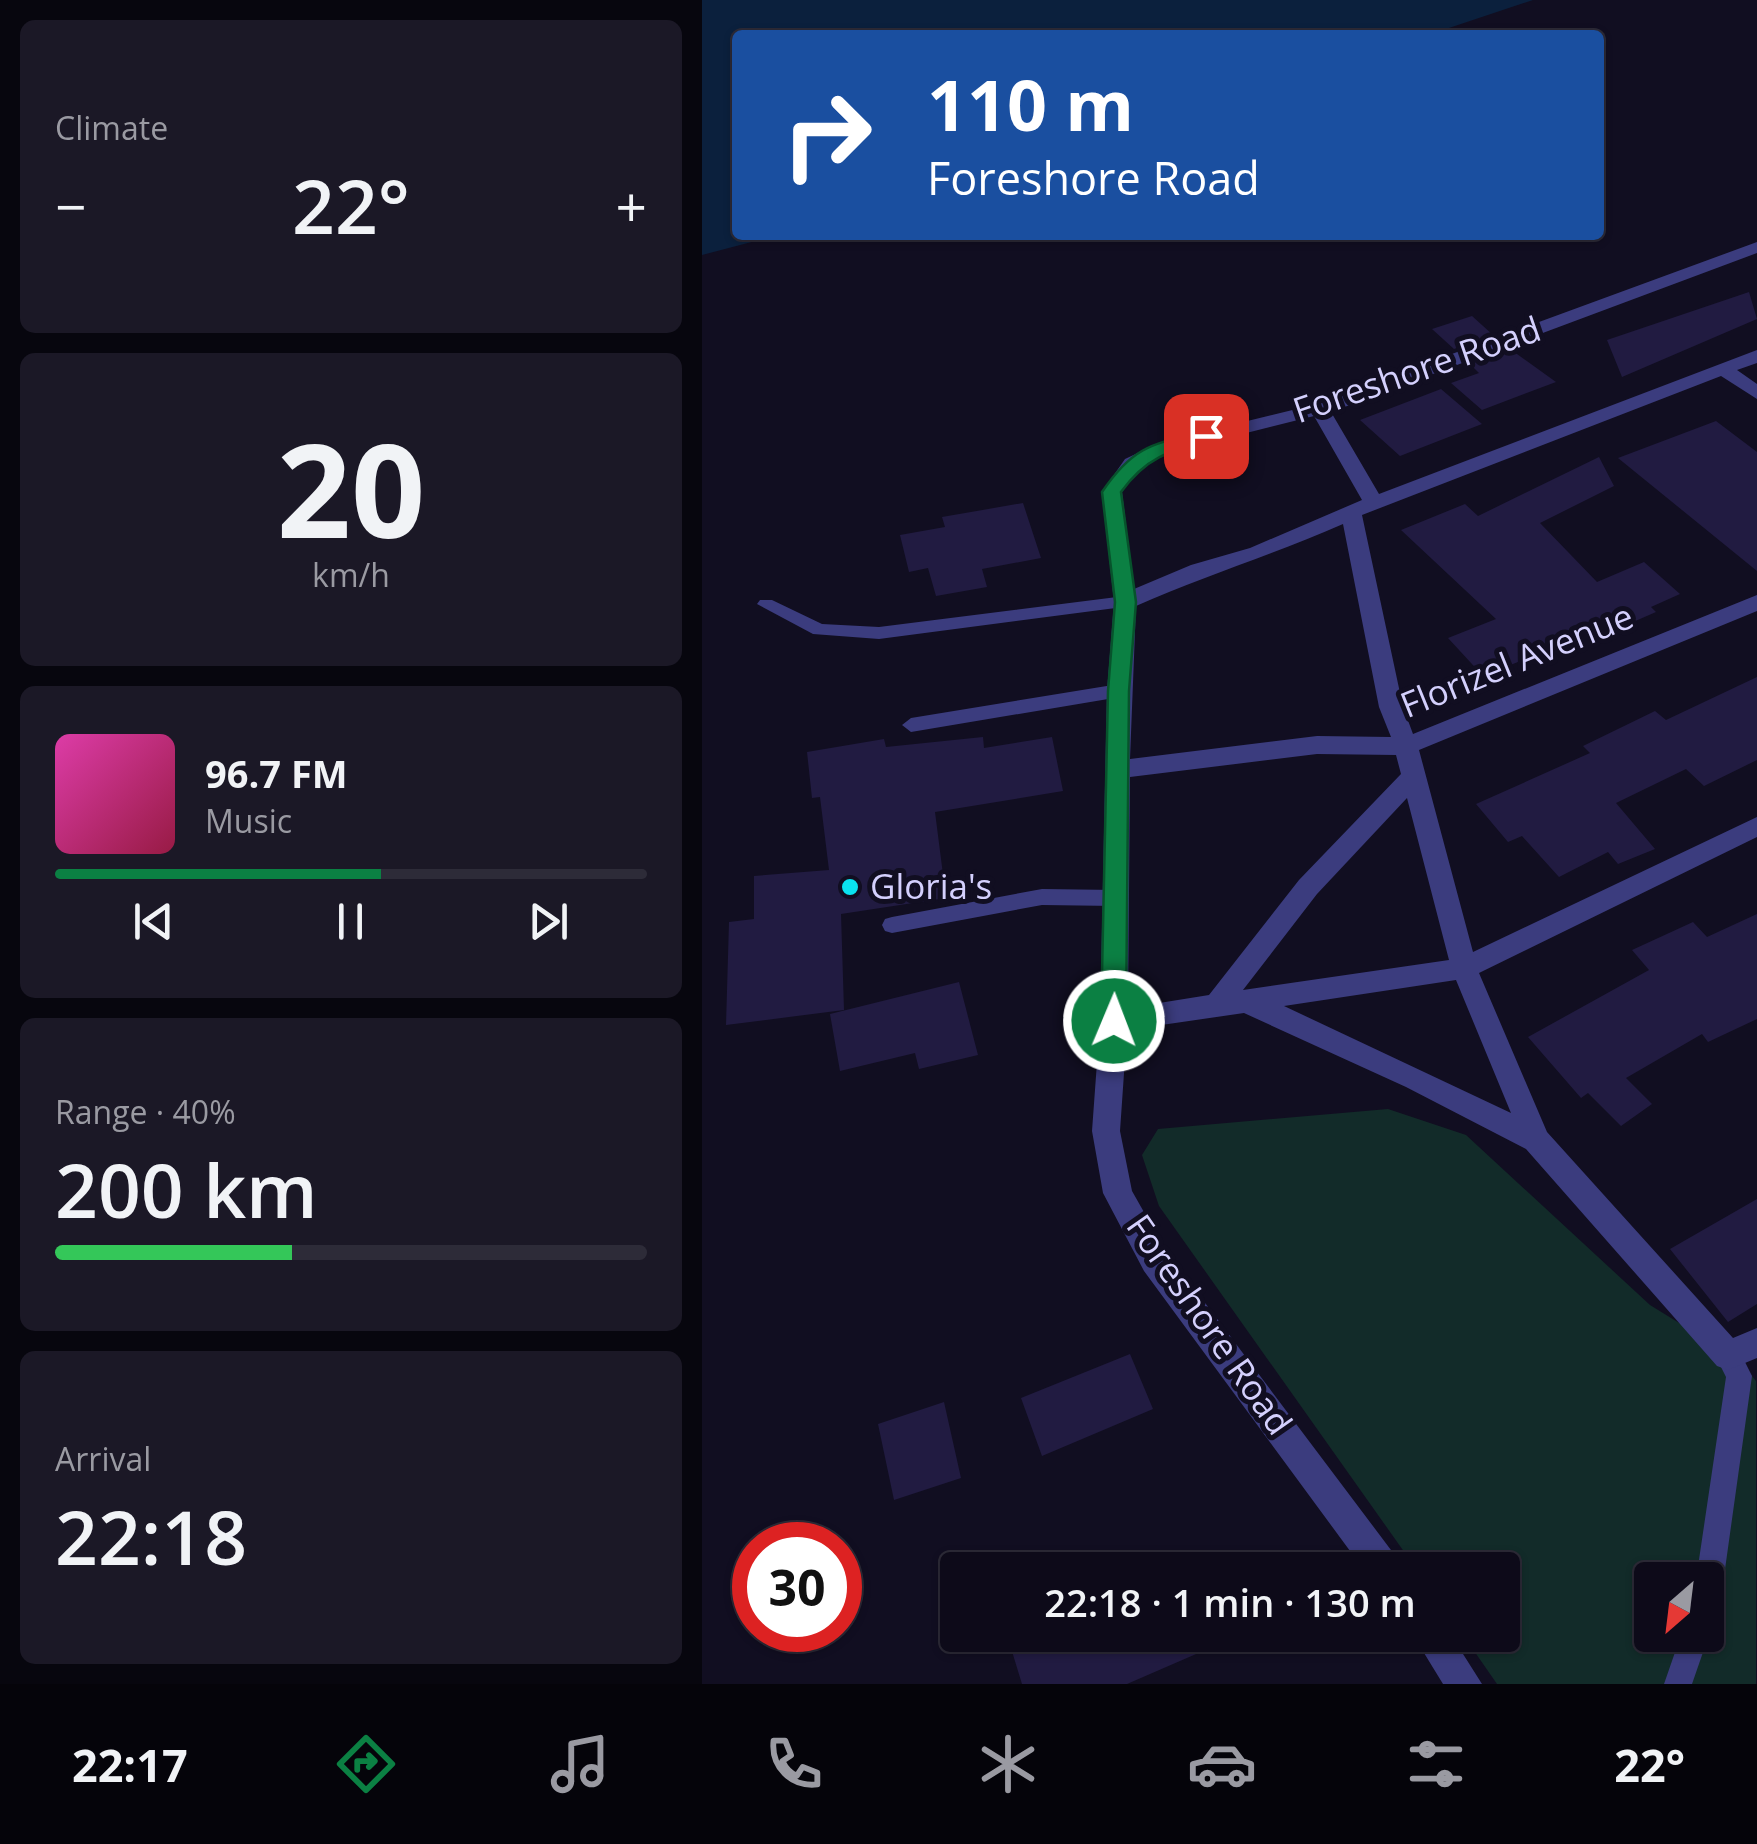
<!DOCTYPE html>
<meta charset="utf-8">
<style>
:root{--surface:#0d0a19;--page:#1b1826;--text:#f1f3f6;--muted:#9a9aa2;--line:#2d2b38;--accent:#0b8043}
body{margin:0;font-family:"Open Sans",sans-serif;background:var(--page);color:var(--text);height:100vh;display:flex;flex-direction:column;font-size:38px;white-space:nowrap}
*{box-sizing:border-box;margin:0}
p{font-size:32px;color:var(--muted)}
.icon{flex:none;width:55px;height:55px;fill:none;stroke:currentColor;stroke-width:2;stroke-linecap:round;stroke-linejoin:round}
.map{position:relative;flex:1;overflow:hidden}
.side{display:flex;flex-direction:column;gap:20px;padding:20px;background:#07060e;width:702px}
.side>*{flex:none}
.banner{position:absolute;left:30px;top:30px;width:872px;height:210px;border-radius:10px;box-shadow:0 2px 8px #0004,0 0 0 2px var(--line);background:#1a4fa0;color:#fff;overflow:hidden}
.needle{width:65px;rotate:208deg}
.controls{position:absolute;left:932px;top:1562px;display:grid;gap:20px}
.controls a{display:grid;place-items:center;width:90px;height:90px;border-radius:10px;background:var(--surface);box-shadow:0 2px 8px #0004,0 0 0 2px var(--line);font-size:50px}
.speed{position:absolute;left:30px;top:1522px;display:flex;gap:20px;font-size:50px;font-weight:700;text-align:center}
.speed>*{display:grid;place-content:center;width:130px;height:130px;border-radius:50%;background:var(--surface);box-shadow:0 2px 8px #0004,0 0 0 2px var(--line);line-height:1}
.speed .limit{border:15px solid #d22;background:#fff;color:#111}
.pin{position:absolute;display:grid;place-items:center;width:85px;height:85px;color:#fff;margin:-42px;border-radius:20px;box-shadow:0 5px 15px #0006}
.me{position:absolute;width:110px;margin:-55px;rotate:1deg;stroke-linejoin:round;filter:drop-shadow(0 0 8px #0008)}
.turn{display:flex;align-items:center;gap:35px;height:210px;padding:0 30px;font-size:45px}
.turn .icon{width:130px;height:130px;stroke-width:2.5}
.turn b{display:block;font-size:70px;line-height:85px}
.big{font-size:75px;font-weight:600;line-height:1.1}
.side .card{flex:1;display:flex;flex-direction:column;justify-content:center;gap:15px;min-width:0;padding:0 35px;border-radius:15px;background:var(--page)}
.side .dial{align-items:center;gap:0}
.dial b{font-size:130px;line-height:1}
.song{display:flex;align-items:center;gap:30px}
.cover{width:120px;height:120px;border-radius:15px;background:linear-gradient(135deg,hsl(320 70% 55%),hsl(340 70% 35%))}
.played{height:10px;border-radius:5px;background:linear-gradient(90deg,var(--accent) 55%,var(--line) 55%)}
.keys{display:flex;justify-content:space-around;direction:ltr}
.heat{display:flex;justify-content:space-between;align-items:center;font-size:55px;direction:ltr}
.charge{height:15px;border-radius:8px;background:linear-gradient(90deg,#34c759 40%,var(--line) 0)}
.trip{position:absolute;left:238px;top:1552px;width:580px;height:100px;border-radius:10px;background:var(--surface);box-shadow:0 2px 8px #0004,0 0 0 2px var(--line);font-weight:600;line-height:100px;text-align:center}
.tabs{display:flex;height:160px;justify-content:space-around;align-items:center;background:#05040a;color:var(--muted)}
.tabs .icon{width:70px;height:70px}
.tabs .selected{color:var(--accent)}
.tabs b{font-size:45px;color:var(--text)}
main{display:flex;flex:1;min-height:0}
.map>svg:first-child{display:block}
.green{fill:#122b29;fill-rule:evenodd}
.water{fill:#0b203d}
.building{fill:#211b41}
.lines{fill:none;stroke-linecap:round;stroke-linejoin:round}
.lane{fill:#3b3c7e;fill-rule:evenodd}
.street{fill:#3b3c7e;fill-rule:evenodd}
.route{fill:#0b8043;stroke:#07532c;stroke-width:2.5}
.poi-dot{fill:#0ae3ef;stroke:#110e21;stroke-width:4}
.labels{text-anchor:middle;stroke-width:10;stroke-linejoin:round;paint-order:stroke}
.street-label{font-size:35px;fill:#d4d0fd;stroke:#110e21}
.poi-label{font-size:35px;fill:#d4d0fd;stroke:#110e21;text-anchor:start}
</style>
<main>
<section class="side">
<div class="card"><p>Climate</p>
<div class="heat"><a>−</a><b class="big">22°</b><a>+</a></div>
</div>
<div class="card dial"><b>20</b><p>km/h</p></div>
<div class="card">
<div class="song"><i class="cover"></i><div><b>96.7 FM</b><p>Music</p></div></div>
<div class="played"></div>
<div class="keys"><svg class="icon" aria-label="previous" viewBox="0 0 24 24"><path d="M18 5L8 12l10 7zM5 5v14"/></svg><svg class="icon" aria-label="pause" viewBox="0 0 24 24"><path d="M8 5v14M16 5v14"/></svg><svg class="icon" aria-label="next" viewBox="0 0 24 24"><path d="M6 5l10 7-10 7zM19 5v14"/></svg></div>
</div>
<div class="card"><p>Range · 40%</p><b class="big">200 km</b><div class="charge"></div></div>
<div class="card"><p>Arrival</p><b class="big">22:18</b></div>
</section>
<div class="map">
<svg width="1055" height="1684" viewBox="0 0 1055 1684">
<rect width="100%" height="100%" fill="#110e21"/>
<!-- green -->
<path class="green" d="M686 1109 764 1135 948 1305 1037 1360 1054 1381V1684H795L761 1635H800V1570H715L457 1206 440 1155 456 1129ZM950 1580H1005V1635H950Z"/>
<!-- water -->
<path class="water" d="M0 0H831L726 35H35V235H76L0 255Z"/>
<!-- building -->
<path class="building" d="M1047 292 1055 319 920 377 905 340Z
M770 316 791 335 752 349 730 329Z
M808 349 854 382 780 410 749 383 777 373 768 364Z
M739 389 780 424 698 456 658 420Z
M1014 421 1055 452V571L916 458Z
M897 457 912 486 838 523 895 582 942 562 978 594 949 607 954 612 915 629 910 624 781 676 746 638 794 619 699 530 763 504 776 516Z
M321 503 339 558 280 569 285 587 234 596 226 568 207 572 198 535 243 527 240 517Z
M1055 677V760L1002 786 984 769 914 803 953 849 916 864 906 852 857 877 820 836 806 842 774 804 888 753 881 746 953 711 964 720Z
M281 737 282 748 350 737 361 791 233 812 244 898 139 914 142 1010 24 1025 27 922 52 919V876L127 870 118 797 110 798 105 752 182 739 184 747Z
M1055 914V1019L1006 1042 1000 1034 924 1078 950 1104 919 1126 886 1093 879 1098 826 1037 947 970 930 950 991 922 1005 937Z
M257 982 276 1055 217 1069 213 1053 138 1071 128 1014Z
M1055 1199V1304L1026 1322 968 1249Z
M428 1354 451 1409 340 1456 319 1398Z
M242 1402 259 1478 192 1500 176 1424Z
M305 1635H495L501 1651 425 1684H320Z"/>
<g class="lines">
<!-- lane -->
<path class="lane" d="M423 596 429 598 432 602 429 606 177 639 111 634 55 604 58 600H70L120 624 177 627Z
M417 684 426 691 424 696 209 732 200 725 209 718Z
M340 889 414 890 421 892 424 898 421 904 414 906 340 905 190 933 183 931 180 925 183 919 190 917Z
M1026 1343 1035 1346 1050 1376 1019 1598 1015 1608 1005 1612V1580H994L1024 1377 1013 1355 1017 1346Z
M1005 1630 1007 1635 990 1684H962L979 1635H1005Z"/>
<!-- street -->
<path class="street" d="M1055 242V253L629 412 677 494 1055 350V363L1035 370 1055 384V399L1019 376 660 515 701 707 711 734 1055 595V611L717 750 771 952 1055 817V837L777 973 845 1132 1031 1338 1055 1328V1358L1026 1370 1015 1366 824 1149 704 1087 542 1013 425 1030 418 1131 430 1191 464 1251 695 1558 700 1570H662L442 1271 401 1193 390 1131 398 1021 405 691 412 602 400 492 423 459 459 442 611 405ZM612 416 660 500 548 548 489 565 432 589 420 492 437 467 473 451ZM641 524 677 707 689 737 615 736 428 759 434 606C502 576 573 554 641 524ZM615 754 694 755 699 774 597 880 507 995 426 1008 428 777ZM705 798 747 960 541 990 615 894ZM754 980 809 1113 582 1006Z
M711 1635H749L780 1684H741Z"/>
</g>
<!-- route -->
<path class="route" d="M504 431 510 433V440C468 451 445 456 419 492L434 602 427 691 424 1021 421 1028 412 1031 403 1028 399 1021 406 691 413 602 400 492C432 445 451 444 504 431Z"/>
<!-- markers -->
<circle class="poi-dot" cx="148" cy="887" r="10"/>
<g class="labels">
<!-- street labels -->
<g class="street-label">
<text transform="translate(715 370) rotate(-19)" y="12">Foreshore Road</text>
<text transform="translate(815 661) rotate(-22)" y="12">Florizel Avenue</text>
<text transform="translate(507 1325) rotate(55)" y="12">Foreshore Road</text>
</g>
<!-- poi labels -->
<g class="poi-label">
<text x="168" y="899">Gloria's</text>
</g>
</g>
</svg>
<div class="controls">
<a><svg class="needle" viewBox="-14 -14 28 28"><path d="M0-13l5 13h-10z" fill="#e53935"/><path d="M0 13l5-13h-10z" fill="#9a9aa2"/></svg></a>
</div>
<div class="speed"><div class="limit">30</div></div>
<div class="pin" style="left:504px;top:436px;background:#d93025"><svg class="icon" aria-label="arrive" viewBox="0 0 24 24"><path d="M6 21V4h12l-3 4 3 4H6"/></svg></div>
<svg class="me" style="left:412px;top:1021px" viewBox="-20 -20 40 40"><circle r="17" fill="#0b8043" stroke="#fff" stroke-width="3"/><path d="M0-11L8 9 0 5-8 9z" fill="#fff"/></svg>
<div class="trip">22:18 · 1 min · 130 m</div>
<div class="banner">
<div class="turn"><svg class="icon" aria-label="right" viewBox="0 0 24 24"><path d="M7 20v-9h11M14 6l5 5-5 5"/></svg><div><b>110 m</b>Foreshore Road</div></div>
</div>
</div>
</main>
<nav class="tabs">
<b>22:17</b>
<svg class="icon selected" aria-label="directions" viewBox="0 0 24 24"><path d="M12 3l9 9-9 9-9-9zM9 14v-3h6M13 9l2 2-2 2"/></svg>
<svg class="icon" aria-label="music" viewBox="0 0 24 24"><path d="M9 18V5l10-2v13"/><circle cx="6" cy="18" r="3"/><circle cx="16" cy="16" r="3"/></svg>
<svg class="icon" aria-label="phone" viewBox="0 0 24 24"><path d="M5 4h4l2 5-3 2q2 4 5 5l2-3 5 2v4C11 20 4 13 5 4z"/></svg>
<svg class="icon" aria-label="climate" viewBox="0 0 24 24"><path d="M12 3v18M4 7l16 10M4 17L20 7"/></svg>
<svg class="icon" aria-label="car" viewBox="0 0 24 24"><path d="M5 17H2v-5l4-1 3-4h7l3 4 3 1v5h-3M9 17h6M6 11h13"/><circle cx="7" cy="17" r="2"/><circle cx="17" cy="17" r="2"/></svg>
<svg class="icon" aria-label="filters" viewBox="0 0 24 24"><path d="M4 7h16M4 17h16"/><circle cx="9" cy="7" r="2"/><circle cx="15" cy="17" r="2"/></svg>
<b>22°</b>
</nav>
